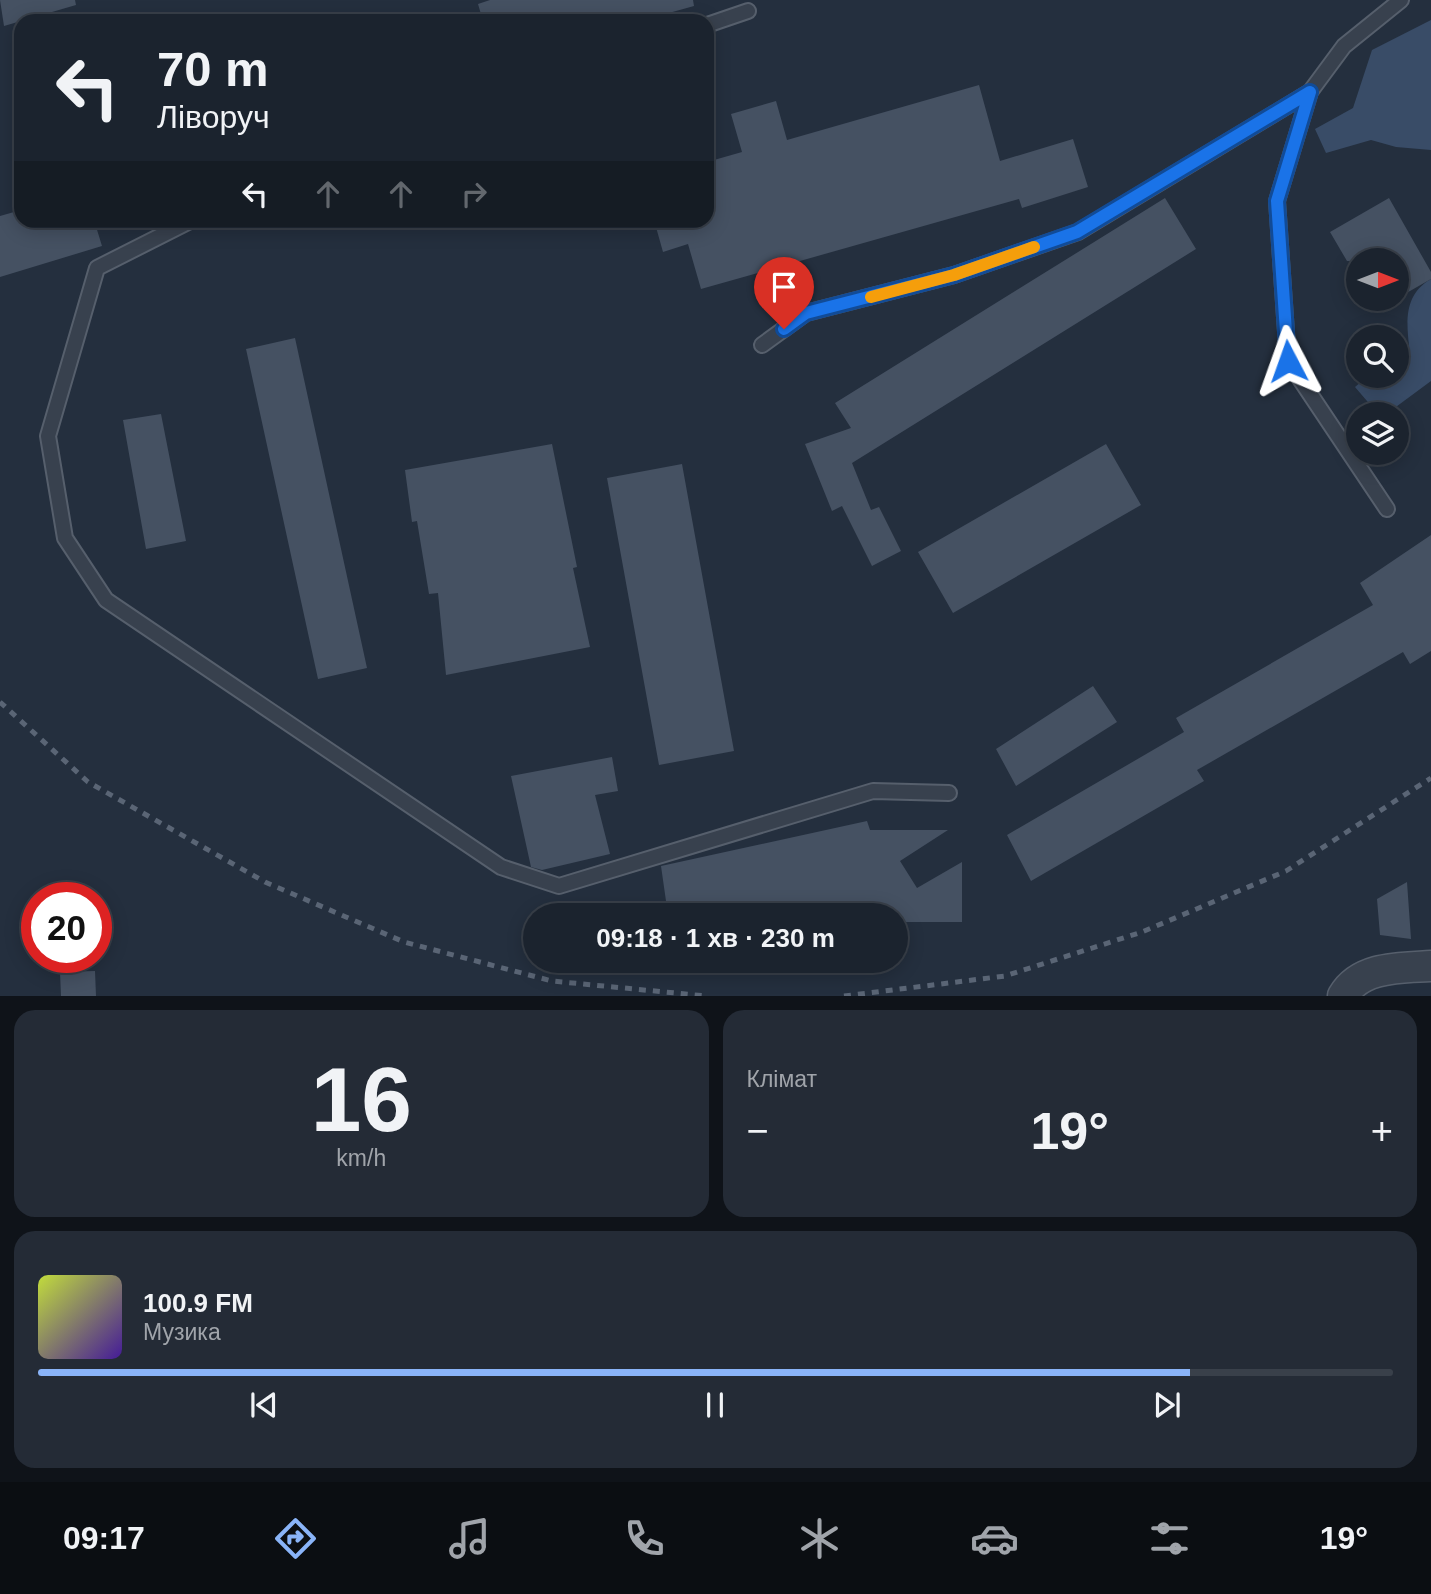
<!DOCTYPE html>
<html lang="uk">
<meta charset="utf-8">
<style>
:root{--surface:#1b232e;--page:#242b36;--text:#f1f3f6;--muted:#a0a4aa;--line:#39404a;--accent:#8ab4f8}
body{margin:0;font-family:Arial,sans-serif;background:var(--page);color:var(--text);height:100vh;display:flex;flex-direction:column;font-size:26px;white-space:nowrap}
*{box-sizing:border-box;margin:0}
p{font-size:23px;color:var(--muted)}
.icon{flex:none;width:38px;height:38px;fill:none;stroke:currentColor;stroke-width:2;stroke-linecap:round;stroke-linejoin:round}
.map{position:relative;height:996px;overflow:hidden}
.sheet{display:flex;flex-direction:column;gap:14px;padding:14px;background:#0f1319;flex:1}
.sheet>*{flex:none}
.hud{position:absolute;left:14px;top:14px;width:700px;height:214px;border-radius:21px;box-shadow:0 4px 18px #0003,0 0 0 2px var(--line);background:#1b232e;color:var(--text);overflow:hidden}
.needle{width:46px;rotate:90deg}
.fabs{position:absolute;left:1346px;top:248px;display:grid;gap:14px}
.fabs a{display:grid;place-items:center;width:63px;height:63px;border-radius:50%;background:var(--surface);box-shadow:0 4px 18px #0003,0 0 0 2px var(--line);font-size:35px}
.speed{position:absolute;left:21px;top:882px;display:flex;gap:14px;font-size:35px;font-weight:700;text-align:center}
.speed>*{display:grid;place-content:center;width:91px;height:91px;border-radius:50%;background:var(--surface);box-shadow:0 4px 18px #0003,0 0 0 2px var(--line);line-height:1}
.speed .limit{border:10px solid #d22;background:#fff;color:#111}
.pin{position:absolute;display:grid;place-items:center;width:60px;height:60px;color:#fff;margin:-72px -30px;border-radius:50% 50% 50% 0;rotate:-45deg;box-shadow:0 0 7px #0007}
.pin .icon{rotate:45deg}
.me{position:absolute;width:77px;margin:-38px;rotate:356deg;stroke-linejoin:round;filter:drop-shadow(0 0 5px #0008)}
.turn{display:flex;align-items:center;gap:24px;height:147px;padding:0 28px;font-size:32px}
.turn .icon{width:91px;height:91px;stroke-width:2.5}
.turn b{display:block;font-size:49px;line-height:60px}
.lanes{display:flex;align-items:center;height:66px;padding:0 28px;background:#0003;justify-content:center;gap:35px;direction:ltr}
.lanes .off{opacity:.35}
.big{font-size:52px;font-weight:700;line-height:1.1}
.sheet .widget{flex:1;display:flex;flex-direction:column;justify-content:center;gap:10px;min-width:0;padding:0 24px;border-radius:21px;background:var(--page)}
.sheet .dial{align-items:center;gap:0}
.dial b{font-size:91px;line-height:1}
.song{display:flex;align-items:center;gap:21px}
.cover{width:84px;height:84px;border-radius:10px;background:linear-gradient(135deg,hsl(70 70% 55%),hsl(260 70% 35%))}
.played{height:7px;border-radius:4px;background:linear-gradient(90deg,var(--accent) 85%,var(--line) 85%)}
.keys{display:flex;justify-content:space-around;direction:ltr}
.heat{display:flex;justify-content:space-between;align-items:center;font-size:38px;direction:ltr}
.sheet .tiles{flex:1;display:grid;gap:14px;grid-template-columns:1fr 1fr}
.widget:last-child{grid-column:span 2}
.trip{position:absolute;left:523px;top:903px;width:385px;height:70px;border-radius:35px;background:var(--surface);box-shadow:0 4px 18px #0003,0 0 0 2px var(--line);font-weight:700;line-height:70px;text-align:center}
.tab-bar{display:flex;height:112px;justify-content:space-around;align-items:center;background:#0b0e12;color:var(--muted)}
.tab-bar .icon{width:49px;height:49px}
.tab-bar .active{color:var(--accent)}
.tab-bar b{font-size:32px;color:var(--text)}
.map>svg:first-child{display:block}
.water{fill:#394c67}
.building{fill:#455162}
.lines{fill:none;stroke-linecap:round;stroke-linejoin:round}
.service-casing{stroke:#565f6c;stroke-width:18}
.minor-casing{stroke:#565f6c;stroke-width:33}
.service{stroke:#38414e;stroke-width:14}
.minor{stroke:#38414e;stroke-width:30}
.rail{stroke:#5a6575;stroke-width:5;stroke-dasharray:7 7;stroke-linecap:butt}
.route-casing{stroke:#114b97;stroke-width:18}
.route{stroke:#1a73e8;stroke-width:12}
.slow{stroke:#f59e0b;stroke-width:12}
</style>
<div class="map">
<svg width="1431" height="996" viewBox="0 0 1431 996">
<rect width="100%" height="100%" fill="#242f3e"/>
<!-- water -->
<path class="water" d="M1431 20V150L1396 147 1371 140 1326 153 1315 129 1353 108 1372 50Z
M1431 279V381L1385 415H1379L1355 387 1368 376H1396L1397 355 1409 345C1406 319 1405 294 1431 279Z"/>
<!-- building -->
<path class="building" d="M0 0H75L76 5 4 26Z
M490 0H693L694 6 640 21H483L478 4Z
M979 85 1000 161 1073 139 1088 187 1022 208 1019 199 701 289 688 244 663 252 654 220H707V162L742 152 731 114 776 101 787 140Z
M1165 198 1196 249 852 463 871 510 879 507 901 551 872 566 842 506 832 511 805 444 851 428 835 403Z
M1389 198 1431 272V279L1396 299V261H1347L1330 232Z
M21 210V220H94L102 246 0 277V216Z
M295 338 367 668 318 679 246 349Z
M161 414 186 541 146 549 123 420Z
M552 444 577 567 573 568 590 647 446 675 438 593 429 594 417 521 412 522 405 470Z
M1106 444 1141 505 953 613 918 552Z
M682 464 734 751 659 765 607 478Z
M1431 535V651L1410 664 1403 652 1197 770 1204 781 1031 881 1007 835 1184 732 1176 718 1373 605 1360 583Z
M1093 686 1117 722 1016 786 996 749Z
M612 757 618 791 595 795 610 854 542 870 531 867 511 776Z
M867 821 870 830H948L900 861 917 888 962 862V922H896V915H851L849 906 816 904 772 915H668L661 866Z
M1407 882 1411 939 1380 935 1377 899Z
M95 971 96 996H61L60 972Z"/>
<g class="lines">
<defs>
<path id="service" d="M707 25 748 11
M1310 92 1277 201 1288 361 1387 509
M192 220 97 268 48 436 65 538 106 600 501 867 559 886 873 791 949 793
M762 345 806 313 954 275 1078 232 1310 92 1344 46 1401 0"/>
<path id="minor" d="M1343 996C1360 966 1401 968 1431 966"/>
</defs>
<!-- service casing -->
<use href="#service" class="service-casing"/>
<!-- minor casing -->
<use href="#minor" class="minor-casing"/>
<!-- service -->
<use href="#service" class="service"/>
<!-- minor -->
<use href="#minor" class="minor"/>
<!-- rail -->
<path class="rail" d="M0 702 88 782 265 882 404 942 552 981 706 996
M844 996 1005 976 1142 932 1286 871 1431 778"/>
</g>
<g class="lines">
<defs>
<path id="route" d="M784 329 806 313 954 275 1077 232 1310 92 1277 201 1288 361"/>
</defs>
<!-- route casing -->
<use href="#route" class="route-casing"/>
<!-- route -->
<use href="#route" class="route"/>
<!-- slow -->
<path class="slow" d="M871 297 954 275 1034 247"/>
</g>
</svg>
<div class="fabs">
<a><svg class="needle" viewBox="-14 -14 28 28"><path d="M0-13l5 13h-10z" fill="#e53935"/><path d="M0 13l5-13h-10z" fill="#a0a4aa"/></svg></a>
<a><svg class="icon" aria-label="search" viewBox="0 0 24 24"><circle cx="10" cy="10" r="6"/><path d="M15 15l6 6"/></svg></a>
<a><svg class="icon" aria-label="layers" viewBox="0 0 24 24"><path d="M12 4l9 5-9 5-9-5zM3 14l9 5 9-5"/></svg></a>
</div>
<div class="speed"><div class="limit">20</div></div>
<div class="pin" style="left:784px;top:329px;background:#d93025"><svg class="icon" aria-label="arrive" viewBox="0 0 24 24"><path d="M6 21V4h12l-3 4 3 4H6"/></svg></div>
<svg class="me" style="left:1288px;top:361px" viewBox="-20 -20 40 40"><path d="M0-17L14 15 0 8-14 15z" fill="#1a73e8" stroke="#fff" stroke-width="4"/></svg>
<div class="trip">09:18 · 1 хв · 230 m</div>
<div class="hud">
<div class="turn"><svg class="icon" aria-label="left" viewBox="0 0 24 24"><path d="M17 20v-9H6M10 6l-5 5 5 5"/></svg><div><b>70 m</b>Ліворуч</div></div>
<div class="lanes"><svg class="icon" aria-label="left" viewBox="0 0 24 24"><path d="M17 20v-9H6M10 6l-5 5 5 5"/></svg><svg class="icon off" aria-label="ahead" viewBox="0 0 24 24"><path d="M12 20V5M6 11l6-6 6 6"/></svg><svg class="icon off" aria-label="ahead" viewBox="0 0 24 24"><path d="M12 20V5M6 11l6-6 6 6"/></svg><svg class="icon off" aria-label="right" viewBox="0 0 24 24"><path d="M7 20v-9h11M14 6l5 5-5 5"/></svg></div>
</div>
</div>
<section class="sheet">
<div class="tiles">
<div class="widget dial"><b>16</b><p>km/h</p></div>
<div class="widget"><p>Клімат</p>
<div class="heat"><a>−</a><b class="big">19°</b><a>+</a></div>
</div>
<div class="widget">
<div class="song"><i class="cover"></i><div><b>100.9 FM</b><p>Музика</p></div></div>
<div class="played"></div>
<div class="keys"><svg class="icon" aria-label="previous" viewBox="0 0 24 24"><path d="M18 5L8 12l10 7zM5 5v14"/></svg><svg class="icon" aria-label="pause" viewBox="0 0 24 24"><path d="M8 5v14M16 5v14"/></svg><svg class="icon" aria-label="next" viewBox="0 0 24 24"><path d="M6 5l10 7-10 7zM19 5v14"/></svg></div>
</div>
</div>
</section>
<nav class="tab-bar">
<b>09:17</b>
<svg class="icon active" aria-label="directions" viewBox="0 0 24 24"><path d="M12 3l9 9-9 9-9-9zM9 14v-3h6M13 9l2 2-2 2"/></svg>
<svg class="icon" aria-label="music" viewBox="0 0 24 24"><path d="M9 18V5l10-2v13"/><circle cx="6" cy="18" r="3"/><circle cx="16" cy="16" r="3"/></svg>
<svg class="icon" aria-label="phone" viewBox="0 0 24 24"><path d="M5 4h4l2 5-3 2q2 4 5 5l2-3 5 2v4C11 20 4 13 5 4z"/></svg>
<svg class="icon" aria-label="climate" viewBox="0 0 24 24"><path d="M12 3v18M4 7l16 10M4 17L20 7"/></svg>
<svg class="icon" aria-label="car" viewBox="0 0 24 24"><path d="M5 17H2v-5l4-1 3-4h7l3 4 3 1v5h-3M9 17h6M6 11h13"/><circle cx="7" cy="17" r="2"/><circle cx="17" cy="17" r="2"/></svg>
<svg class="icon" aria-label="filters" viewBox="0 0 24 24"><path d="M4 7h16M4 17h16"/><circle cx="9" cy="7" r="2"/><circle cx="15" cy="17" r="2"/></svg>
<b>19°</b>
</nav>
